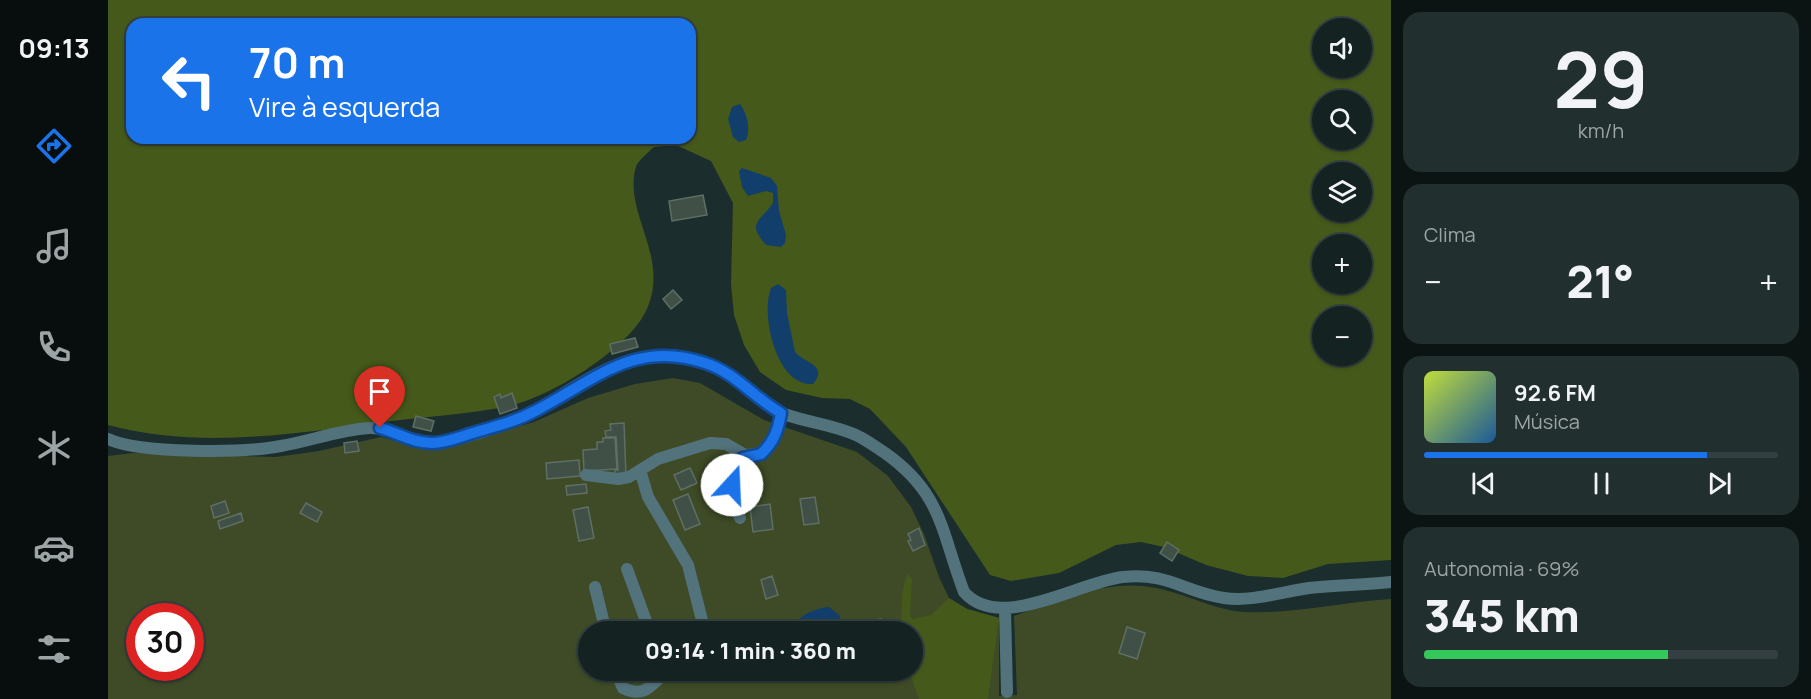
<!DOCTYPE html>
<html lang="pt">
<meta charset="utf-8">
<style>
:root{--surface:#142222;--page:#212f2f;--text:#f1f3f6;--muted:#9da4a5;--line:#333f40;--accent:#1a73e8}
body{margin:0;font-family:Manrope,sans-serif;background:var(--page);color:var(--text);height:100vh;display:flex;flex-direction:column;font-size:22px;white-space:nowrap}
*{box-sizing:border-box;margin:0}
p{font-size:20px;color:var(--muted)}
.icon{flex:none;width:33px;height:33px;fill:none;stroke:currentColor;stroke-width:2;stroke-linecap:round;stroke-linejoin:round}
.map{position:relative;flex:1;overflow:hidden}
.side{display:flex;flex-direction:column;gap:12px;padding:12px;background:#0b1313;width:420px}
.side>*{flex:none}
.banner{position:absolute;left:18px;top:18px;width:570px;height:126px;border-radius:18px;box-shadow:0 2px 4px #0004,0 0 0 2px var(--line);background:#1a73e8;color:#fff;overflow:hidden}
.buttons{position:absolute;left:1204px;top:18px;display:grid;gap:12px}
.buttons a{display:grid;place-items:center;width:60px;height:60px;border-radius:50%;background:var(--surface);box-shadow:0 2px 4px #0004,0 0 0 2px var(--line);font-size:30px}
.speed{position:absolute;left:18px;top:603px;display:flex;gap:12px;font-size:30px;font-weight:700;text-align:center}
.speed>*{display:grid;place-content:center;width:78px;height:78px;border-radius:50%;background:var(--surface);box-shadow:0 2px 4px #0004,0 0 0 2px var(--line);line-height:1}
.speed .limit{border:9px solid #d22;background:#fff;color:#111}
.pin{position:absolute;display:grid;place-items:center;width:51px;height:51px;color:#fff;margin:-62px -26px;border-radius:50% 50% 50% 0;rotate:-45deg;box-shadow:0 0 6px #0007}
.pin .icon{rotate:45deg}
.me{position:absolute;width:66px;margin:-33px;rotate:20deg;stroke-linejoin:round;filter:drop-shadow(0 0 4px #0008)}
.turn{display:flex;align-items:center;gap:21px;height:126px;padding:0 24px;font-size:27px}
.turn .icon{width:78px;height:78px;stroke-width:2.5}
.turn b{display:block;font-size:42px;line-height:51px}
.big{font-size:45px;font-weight:800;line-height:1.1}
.side .card{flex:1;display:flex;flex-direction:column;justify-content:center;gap:9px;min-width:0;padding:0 21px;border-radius:18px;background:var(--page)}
.side .dial{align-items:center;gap:0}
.dial b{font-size:78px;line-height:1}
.song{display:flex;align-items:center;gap:18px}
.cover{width:72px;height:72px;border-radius:9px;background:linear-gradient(135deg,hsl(70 70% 55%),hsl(210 70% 35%))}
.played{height:6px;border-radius:3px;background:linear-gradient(90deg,var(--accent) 80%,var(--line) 80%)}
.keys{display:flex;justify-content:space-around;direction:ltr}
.heat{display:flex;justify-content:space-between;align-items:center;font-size:33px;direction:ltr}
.charge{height:9px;border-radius:4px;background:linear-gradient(90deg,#34c759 69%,var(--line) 0)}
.trip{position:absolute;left:470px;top:621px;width:345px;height:60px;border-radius:30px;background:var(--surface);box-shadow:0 2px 4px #0004,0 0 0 2px var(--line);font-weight:800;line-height:60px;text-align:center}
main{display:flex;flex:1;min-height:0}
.tab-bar{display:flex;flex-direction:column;width:108px;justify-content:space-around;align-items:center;background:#080e0e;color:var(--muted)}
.tab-bar .icon{width:42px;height:42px}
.tab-bar .selected{color:var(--accent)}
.tab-bar b{font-size:27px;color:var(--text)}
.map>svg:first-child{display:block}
.green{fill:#3e4b26;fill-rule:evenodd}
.forest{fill:#45591b;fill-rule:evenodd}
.water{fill:#113e6a}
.building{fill:#405046;stroke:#5f6f65;stroke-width:1.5}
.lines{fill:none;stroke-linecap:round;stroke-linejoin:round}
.street{stroke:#52727c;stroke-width:12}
.route-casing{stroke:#114b97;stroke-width:15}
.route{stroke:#1a73e8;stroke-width:10}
</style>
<main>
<nav class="tab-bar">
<b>09:13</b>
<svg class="icon selected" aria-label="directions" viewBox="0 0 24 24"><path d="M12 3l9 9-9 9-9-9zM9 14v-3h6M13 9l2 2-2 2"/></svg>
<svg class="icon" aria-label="music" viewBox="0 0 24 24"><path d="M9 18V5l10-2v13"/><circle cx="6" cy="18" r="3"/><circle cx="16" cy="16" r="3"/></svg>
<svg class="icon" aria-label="phone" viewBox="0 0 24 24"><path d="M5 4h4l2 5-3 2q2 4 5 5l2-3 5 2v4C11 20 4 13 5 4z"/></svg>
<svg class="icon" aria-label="climate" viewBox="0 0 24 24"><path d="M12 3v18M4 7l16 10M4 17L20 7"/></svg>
<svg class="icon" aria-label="car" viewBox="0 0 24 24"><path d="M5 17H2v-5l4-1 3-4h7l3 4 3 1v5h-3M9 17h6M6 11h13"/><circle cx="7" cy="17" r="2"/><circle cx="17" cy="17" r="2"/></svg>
<svg class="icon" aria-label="filters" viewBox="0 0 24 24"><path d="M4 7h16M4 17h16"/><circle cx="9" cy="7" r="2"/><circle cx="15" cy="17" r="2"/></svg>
</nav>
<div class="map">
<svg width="1283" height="699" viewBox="0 0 1283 699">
<rect width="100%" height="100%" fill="#1b2e2d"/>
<!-- green -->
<path class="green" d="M565 378 592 383 656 420 749 452 780 476 803 507 816 534 831 577 841 598 859 609 891 618V696L909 695 906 616C952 600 999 578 1048 588 1079 594 1105 610 1137 612 1187 614 1234 602 1283 599V699H0V456L25 453 168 457 211 451 273 437 309 447H338L426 422 480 398 527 384ZM32 616H82V668H32ZM480 632H804V670H480Z"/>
<!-- forest -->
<path class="forest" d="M0 0H1283V560L1220 564 1175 578 1140 576 1098 565 1056 547 1033 542 1008 545 951 573 903 581 882 575 798 447 762 409 742 399 714 398 678 390 652 372 636 345 626 315 623 284 625 203 603 161 568 145 546 147C541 152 530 160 528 167 514 213 565 259 537 313 517 351 442 397 401 406 363 414 322 416 284 421 189 433 94 450 0 425ZM24 24H582V138H24ZM1215 28H1254V68H1215ZM1215 100H1254V140H1215ZM1215 172H1254V212H1215ZM1215 244H1254V284H1215ZM1215 316H1254V356H1215Z
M800 574 804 579 802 616 805 619 823 615 841 598 859 609 891 618 880 699H811L801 671 804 670V632L794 631C793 618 793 583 800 574Z"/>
<!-- water -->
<path class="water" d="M632 104C639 114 643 129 638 140L631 142 625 137 620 119 624 107Z
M634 168 663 178 669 186 671 211 678 235 677 243 673 247 658 245C638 222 652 222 665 203V193L658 191 640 196 634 187 631 171Z
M670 284 678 290 679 313 687 352C696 363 721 365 705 384 669 388 652 315 663 288Z
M721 607 732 616 731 631H682C688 617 706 608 721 607Z"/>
<!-- building -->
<path class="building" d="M595 195 599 215 564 221 561 201Z
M565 290 574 300 563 309 555 299Z
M527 338 530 347 504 354 502 344Z
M404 393 409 408 392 414 386 397 392 394 393 398Z
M308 416 326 421 323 431 305 427Z
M516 423 518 476 507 477V470H510L508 437H498L497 431 503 430 502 424Z
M495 438H507L509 469 476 471 475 450 489 449V442H495Z
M249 441 251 451 237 453 236 443Z
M471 460 472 476 439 479 438 463Z
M582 468 589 483 573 490 566 475Z
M649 477 650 490 634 491 633 478Z
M478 484 479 493 459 495 458 486Z
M580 494 592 524 577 530 565 500Z
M707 497 711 523 696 525 692 499Z
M117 501 121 513 106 518 103 506Z
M198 503 214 512 209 522 192 513Z
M662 504 665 529 645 532 642 507Z
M480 507 486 538 471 541 465 510Z
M133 513 135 521 112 529 110 521Z
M811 528 817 545 805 551 800 541 803 540 800 534Z
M1059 542 1071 550 1064 561 1052 553Z
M664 576 670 595 658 599 653 580Z
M773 619 775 632H748L746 623Z
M1019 627 1037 633 1029 659 1011 653Z"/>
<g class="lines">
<!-- street -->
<path class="street" d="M0 439C32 454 136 453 173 446 202 441 231 430 261 428 278 427 292 437 308 441 332 447 372 433 395 425 449 406 493 357 553 355 583 354 617 368 640 388 651 398 661 409 676 414 698 422 721 424 743 433 755 437 766 446 777 453 835 494 833 532 856 592 892 633 970 582 1015 577 1060 572 1078 593 1116 598 1144 602 1173 592 1201 588 1228 585 1256 585 1283 582
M532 470 540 497 580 565 597 632
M478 475 510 479 521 477 550 459 602 443 618 444 637 455 653 454 666 438 673 413
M632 518C625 496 617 471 637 455
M519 569 542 632
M487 587 498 632
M897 610 899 692
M507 670 515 688C538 699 543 684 560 670"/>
</g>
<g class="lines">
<defs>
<path id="route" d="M272 428C290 433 305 443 324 443 339 443 354 436 368 432 389 426 409 421 429 410 487 380 527 339 597 363 628 373 646 398 673 413 670 430 666 442 653 454 631 460 625 454 624 485"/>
</defs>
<!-- route casing -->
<use href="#route" class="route-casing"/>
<!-- route -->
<use href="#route" class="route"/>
</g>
</svg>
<div class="buttons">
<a><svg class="icon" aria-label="sound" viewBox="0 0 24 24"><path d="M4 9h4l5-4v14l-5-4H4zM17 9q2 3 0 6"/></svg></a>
<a><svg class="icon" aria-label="search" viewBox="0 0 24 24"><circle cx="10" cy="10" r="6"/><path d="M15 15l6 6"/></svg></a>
<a><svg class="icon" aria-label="layers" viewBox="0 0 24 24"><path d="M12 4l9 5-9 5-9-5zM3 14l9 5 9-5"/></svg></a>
<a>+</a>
<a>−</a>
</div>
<div class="speed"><div class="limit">30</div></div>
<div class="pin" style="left:272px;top:428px;background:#d93025"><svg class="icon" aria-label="arrive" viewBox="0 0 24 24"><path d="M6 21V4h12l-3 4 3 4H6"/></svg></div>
<svg class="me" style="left:624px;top:485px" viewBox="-20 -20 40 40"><circle r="19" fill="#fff"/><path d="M0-13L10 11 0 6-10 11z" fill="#1a73e8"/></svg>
<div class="trip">09:14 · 1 min · 360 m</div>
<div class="banner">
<div class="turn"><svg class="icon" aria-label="left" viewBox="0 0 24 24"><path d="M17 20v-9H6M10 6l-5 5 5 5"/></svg><div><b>70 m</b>Vire à esquerda</div></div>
</div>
</div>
<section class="side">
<div class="card dial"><b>29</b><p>km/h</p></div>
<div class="card"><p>Clima</p>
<div class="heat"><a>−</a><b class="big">21°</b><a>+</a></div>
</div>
<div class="card">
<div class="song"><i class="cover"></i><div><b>92.6 FM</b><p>Música</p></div></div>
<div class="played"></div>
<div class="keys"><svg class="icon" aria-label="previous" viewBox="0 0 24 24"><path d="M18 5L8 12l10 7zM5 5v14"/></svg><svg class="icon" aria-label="pause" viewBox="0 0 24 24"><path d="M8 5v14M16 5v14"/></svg><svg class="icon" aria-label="next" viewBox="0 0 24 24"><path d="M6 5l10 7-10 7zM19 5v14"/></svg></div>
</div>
<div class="card"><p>Autonomia · 69%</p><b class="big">345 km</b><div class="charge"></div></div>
</section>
</main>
